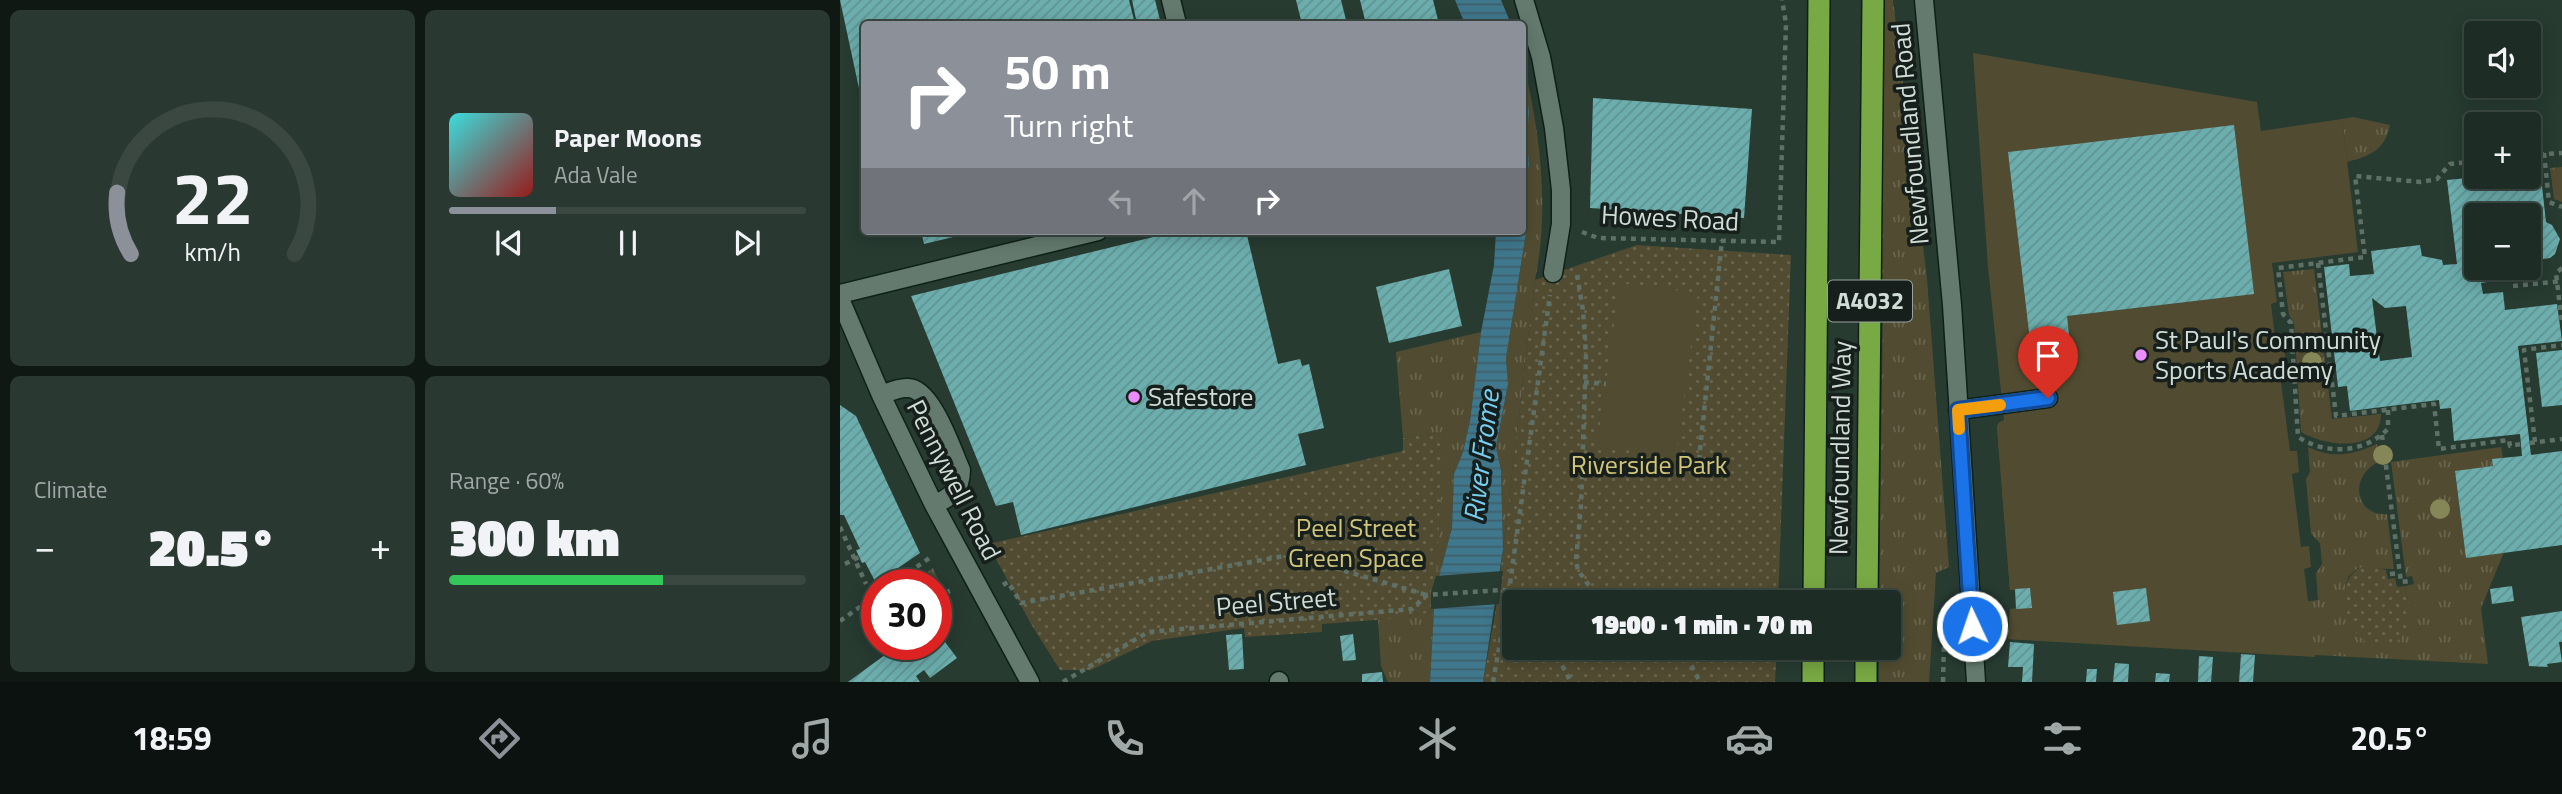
<!DOCTYPE html>
<meta charset="utf-8">
<style>
:root{--surface:#1d2c25;--page:#2a3832;--text:#f1f3f6;--muted:#a0a7a7;--line:#3b4842;--accent:#8c9099}
body{margin:0;font-family:"Titillium Web",sans-serif;background:var(--page);color:var(--text);height:100vh;display:flex;flex-direction:column;font-size:26px;white-space:nowrap}
*{box-sizing:border-box;margin:0}
p{font-size:23px;color:var(--muted)}
.icon{flex:none;width:38px;height:38px;fill:none;stroke:currentColor;stroke-width:2;stroke-linecap:round;stroke-linejoin:round}
.map{position:relative;flex:1;overflow:hidden}
.drawer{display:flex;flex-direction:column;gap:10px;padding:10px;background:#101814;width:840px}
.drawer>*{flex:none}
.hud{position:absolute;left:21px;top:21px;width:665px;height:214px;border-radius:7px;box-shadow:0 4px 18px #0003,0 0 0 2px var(--line);background:#8c9099;color:#fff;overflow:hidden}
.tools{position:absolute;left:1624px;top:21px;display:grid;gap:14px}
.tools a{display:grid;place-items:center;width:77px;height:77px;border-radius:7px;background:var(--surface);box-shadow:0 4px 18px #0003,0 0 0 2px var(--line);font-size:35px}
.speed{position:absolute;left:21px;top:569px;display:flex;gap:14px;font-size:35px;font-weight:700;text-align:center}
.speed>*{display:grid;place-content:center;width:91px;height:91px;border-radius:50%;background:var(--surface);box-shadow:0 4px 18px #0003,0 0 0 2px var(--line);line-height:1}
.speed .limit{border:10px solid #d22;background:#fff;color:#111}
.pin{position:absolute;display:grid;place-items:center;width:60px;height:60px;color:#fff;margin:-72px -30px;border-radius:50% 50% 50% 0;rotate:-45deg;box-shadow:0 0 7px #0007}
.pin .icon{rotate:45deg}
.me{position:absolute;width:77px;margin:-38px;rotate:357deg;stroke-linejoin:round;filter:drop-shadow(0 0 5px #0008)}
.turn{display:flex;align-items:center;gap:24px;height:147px;padding:0 28px;font-size:32px}
.turn .icon{width:91px;height:91px;stroke-width:2.5}
.turn b{display:block;font-size:49px;line-height:60px}
.lanes{display:flex;align-items:center;height:66px;padding:0 28px;background:#0003;justify-content:center;gap:35px;direction:ltr}
.lanes .off{opacity:.35}
.big{font-size:52px;font-weight:800;line-height:1.1}
.drawer .card{flex:1;display:flex;flex-direction:column;justify-content:center;gap:10px;min-width:0;padding:0 24px;border-radius:10px;background:var(--page)}
.drawer .dial{align-items:center;gap:0}
.dial svg{height:182px;overflow:visible;fill:none;stroke:var(--line);stroke-width:7;stroke-linecap:round;text-anchor:middle}
.dial text{fill:var(--text);stroke:none}
.song{display:flex;align-items:center;gap:21px}
.cover{width:84px;height:84px;border-radius:10px;background:linear-gradient(135deg,hsl(180 70% 55%),hsl(0 70% 35%))}
.played{height:7px;border-radius:4px;background:linear-gradient(90deg,var(--accent) 30%,var(--line) 30%)}
.keys{display:flex;justify-content:space-around;direction:ltr}
.heat{display:flex;justify-content:space-between;align-items:center;font-size:38px;direction:ltr}
.charge{height:10px;border-radius:5px;background:linear-gradient(90deg,#34c759 60%,var(--line) 0)}
.drawer .tiles{flex:1;display:grid;gap:10px;grid-template-columns:repeat(2,1fr)}
.trip{position:absolute;left:662px;top:590px;width:399px;height:70px;border-radius:7px;background:var(--surface);box-shadow:0 4px 18px #0003,0 0 0 2px var(--line);font-weight:800;line-height:70px;text-align:center}
.tab-bar{display:flex;height:112px;justify-content:space-around;align-items:center;background:#0c120f;color:var(--muted)}
.tab-bar .icon{width:49px;height:49px}
.tab-bar .on{color:var(--accent)}
.tab-bar b{font-size:32px;color:var(--text)}
main{display:flex;flex:1;min-height:0}
.map>svg:first-child{display:block}
.grass{fill:url(#grass-tufts)}
.park{fill:url(#park-dots)}
.garden{fill:#514c31}
.water{fill:url(#water-rules)}
.pier{fill:#273b31}
.building{fill:url(#building-hatch);fill-rule:evenodd}
.lines{fill:none;stroke-linecap:round;stroke-linejoin:round}
.minor-casing{stroke:#0e2119;stroke-width:21}
.highway-casing{stroke:#0e2119;stroke-width:24}
.path{stroke:#5f7067;stroke-width:4.5;stroke-dasharray:5 5;stroke-linecap:butt}
.minor{stroke:#647a6e;stroke-width:18}
.highway{stroke:#79a944;stroke-width:21}
.tree{fill:#868758}
.route-casing{stroke:#114b97;stroke-width:18}
.route{stroke:#1a73e8;stroke-width:12}
.slow{stroke:#f59e0b;stroke-width:12}
.poi-dot{fill:#eb8dfc;stroke:#161f1b;stroke-width:2.5}
.labels{text-anchor:middle;stroke-width:7;stroke-linejoin:round;paint-order:stroke}
.shield{fill:#161f1b;stroke:#98a39e;stroke-width:2}
.shield-label{font-size:24px;font-weight:bold;fill:#d0dcd6}
.street-label{font-size:26px;fill:#d0dcd6;stroke:#161f1b}
.poi-label{font-size:26px;fill:#d0dcd6;stroke:#161f1b;text-anchor:start}
.park-label{font-size:26px;fill:#d3c578;stroke:#161f1b}
.water-label{font-size:28px;font-style:italic;fill:#76cff2;stroke:#161f1b}
</style>
<main>
<section class="drawer">
<div class="tiles">
<div class="card dial"><svg viewBox="0 0 100 80">
<path d="M14 69A42 42 0 1 1 86 69"/>
<path d="M14 69A42 42 0 0 1 8 42" stroke="#8c9099"/>
<text x="50" y="56" font-size="32" font-weight="700">22</text>
<text x="50" y="72" font-size="11">km/h</text>
</svg></div>
<div class="card">
<div class="song"><i class="cover"></i><div><b>Paper Moons</b><p>Ada Vale</p></div></div>
<div class="played"></div>
<div class="keys"><svg class="icon" aria-label="previous" viewBox="0 0 24 24"><path d="M18 5L8 12l10 7zM5 5v14"/></svg><svg class="icon" aria-label="pause" viewBox="0 0 24 24"><path d="M8 5v14M16 5v14"/></svg><svg class="icon" aria-label="next" viewBox="0 0 24 24"><path d="M6 5l10 7-10 7zM19 5v14"/></svg></div>
</div>
<div class="card"><p>Climate</p>
<div class="heat"><a>−</a><b class="big">20.5°</b><a>+</a></div>
</div>
<div class="card"><p>Range · 60%</p><b class="big">300 km</b><div class="charge"></div></div>
</div>
</section>
<div class="map">
<svg width="1722" height="682" viewBox="0 0 1722 682">
<defs>
<pattern id="grass-tufts" width="24" height="20" patternUnits="userSpaceOnUse" patternTransform="scale(1.75)"><rect width="24" height="20" fill="#514c31"/><path d="M3 7l-1-3M5 7V3M7 7l1-3M15 17l-1-3M17 17v-4M19 17l1-3" fill="none" stroke="#69654e"/></pattern>
<pattern id="park-dots" width="8" height="8" patternUnits="userSpaceOnUse" patternTransform="scale(1.75)"><rect width="8" height="8" fill="#514c31"/><path d="M2 2h.1M6 6h.1" fill="none" stroke="#69654e" stroke-width="1.8" stroke-linecap="round"/></pattern>
<pattern id="water-rules" width="6" height="5" patternUnits="userSpaceOnUse" patternTransform="scale(1.75)"><rect width="6" height="5" fill="#3f778d"/><path d="M0 2.5h6" fill="none" stroke="#3f5f6a"/></pattern>
<pattern id="building-hatch" width="6" height="6" patternUnits="userSpaceOnUse" patternTransform="scale(1.75)"><rect width="6" height="6" fill="#6baead"/><path d="M-1 1l2-2M0 6l6-6M5 7l2-2" fill="none" stroke="#609392"/></pattern>
</defs>
<rect width="100%" height="100%" fill="#273b31"/>
<!-- grass -->
<path class="grass" d="M1042 0H1053L1087 279 1109 567 1096 573 1089 682H1039V648H1048V602H1039L1043 311 1040 161Z
M683 61C700 132 710 208 695 280L663 549 661 470 656 447 668 384 666 358 686 233 683 218 682 195 689 164 687 139 688 106Z
M1513 117 1550 125C1545 150 1530 156 1507 162L1502 119Z
M1722 167V202L1714 199 1710 168Z
M1474 269 1492 419 1541 414C1541 453 1486 447 1461 432L1454 323 1449 315 1443 272Z
M641 332 630 421 623 452 614 474 612 528 595 592 599 433 563 438 556 352Z
M1162 421 1203 634 1478 600 1476 573 1482 564 1480 543 1471 534 1466 479 1470 472 1468 447C1492 459 1513 455 1537 444L1539 462C1509 475 1514 516 1547 514L1554 569 1518 568 1509 576 1505 586 1568 599 1565 586 1574 584 1572 576 1566 577 1551 462 1661 447 1663 458 1653 466 1615 472 1626 557 1664 552 1641 608 1648 664 1168 639 1170 609 1192 607 1190 588 1170 590 1157 427Z
M93 568 111 606 96 617V584H71Z
M594 612 590 682H548L541 666 538 620Z"/>
<!-- park -->
<path class="park" d="M797 245 951 255 938 602H674V648H937L935 682H643L656 608 695 280Z
M599 433 603 454 594 612 549 619 482 624V632L405 637 404 628 312 641 251 670H220L191 624 148 544 563 451V438Z
M1526 565 1546 570 1548 579 1555 578 1557 587 1565 586C1574 619 1572 652 1527 643 1502 626 1492 577 1526 565Z"/>
<!-- garden -->
<path class="garden" d="M1133 53 1417 102 1421 131 1502 119 1518 252 1432 263 1437 302 1431 304 1436 345 1444 344 1446 365 1439 367 1450 451H1457L1459 472 1452 474 1461 547 1469 546 1471 567 1464 569 1475 657 1168 639 1170 609 1191 608 1190 589 1170 590 1157 427 1158 423 1164 420 1148 267Z
M780 283 858 293 836 457 757 446Z"/>
<!-- water -->
<path class="water" d="M615 0H661L671 24H625Z
M682 67 689 111 687 139 689 164 683 195Z
M683 218 686 233 666 358 668 384 656 447 661 470 663 549 643 682H590L595 592 612 528 614 474 623 452 630 421 641 332 654 265 656 231H682Z"/>
<!-- pier -->
<path class="pier" d="M663 571 659 604 591 609V592L596 576Z"/>
<!-- building -->
<path class="building" d="M0 0H289L295 24H24L23 107Z
M292 0H315L321 24H297Z
M456 0H501L507 24H462Z
M520 0H593L599 24H526Z
M753 98 912 109 904 218 750 208Z
M1394 125 1414 294 1227 316 1230 345 1191 349 1168 152Z
M1699 159 1706 222 1712 225 1720 239 1715 254 1710 258 1689 261V215H1636V268H1652L1653 281 1641 283 1643 294 1663 292 1665 310 1717 304 1722 341 1678 346 1691 455 1722 451V545L1626 558 1615 471 1653 466 1652 459 1682 456 1680 434 1614 441 1611 408 1600 409 1599 400 1510 411 1507 386 1498 387 1484 267 1509 264 1510 276 1534 274 1531 251 1580 245 1582 256 1602 260 1603 265 1617 264 1607 180 1638 177H1689V160ZM1532 298 1545 308 1566 306 1572 357 1540 361Z
M81 231H134V232L84 244Z
M338 231H406L438 364 460 359 462 366 469 364 484 428 458 434 466 465 181 535 173 502 156 506 71 296Z
M609 269 622 326 549 343 536 287Z
M1722 350V405L1702 407 1696 353Z
M0 405 16 416 80 553 36 583 25 562 22 563 16 550 20 549 4 515H0Z
M1672 586 1674 601 1652 604 1650 589Z
M1190 588 1192 608 1176 609 1175 589Z
M1306 588 1310 621 1277 625 1273 592Z
M1722 611V642H1719L1722 662 1707 664 1708 667 1689 666 1681 617Z
M96 630 117 658 90 678 84 670 76 676 80 682H8L60 644H96Z
M402 634 404 669 389 670 386 635Z
M513 634 516 660 503 661 500 636Z
M1170 642 1194 644 1192 682H1182L1183 667H1168Z
M1401 654 1415 655 1413 682H1399Z
M1359 656 1373 657 1371 682H1358Z
M1275 663 1289 664 1288 682H1273Z
M1247 669H1257L1256 682H1246Z
M542 672 543 682H522V674Z
M1316 673 1330 674 1329 682H1315Z"/>
<g class="lines">
<defs>
<path id="minor" d="M331 0 337 24
M684 0 701 57 714 128 721 190V224L713 273
M1084 0 1112 305 1136 682
M0 294 258 231
M0 299 41 395 94 505 190 682
M41 395C49 392 59 387 68 388 92 388 112 450 121 470 121 490 111 497 94 505
M1118 410 1208 398
M439 681V682"/>
<path id="highway" d="M974 602 979 0
M1027 602 1033 0
M973 682V648
M1026 682V648"/>
</defs>
<!-- minor casing -->
<use href="#minor" class="minor-casing"/>
<!-- highway casing -->
<use href="#highway" class="highway-casing"/>
<!-- path -->
<path class="path" d="M1704 153 1709 202 1722 207
M1689 155 1722 153
M742 232 758 238 939 242 946 23 942 0
M1478 263 1496 416 1594 404 1599 449 1669 440 1670 446 1681 444
M1722 268 1716 273 1722 324
M737 275 743 310 746 356 741 505 736 561 738 570 759 600
M1673 286 1722 281
M744 382 766 384
M1548 410V429C1523 454 1486 455 1458 437L1451 323 1443 314 1438 268 1525 257 1515 176 1581 182 1597 179 1610 164 1636 161
M1542 435 1561 582 1569 581
M1695 442 1684 350 1722 345
M1690 443 1722 439
M859 460 882 240
M0 527 26 584
M5 564 19 557
M1550 574 1560 573
M52 584 91 557
M163 585 168 582 181 603 450 555 587 595
M685 593 690 602
M96 595 110 591
M0 621 37 595
M713 648 731 682
M842 648 860 682
M223 682 308 632 572 609 587 595 661 590 721 594 768 602
M653 682 669 591 710 295
M1103 682 1105 603"/>
<!-- minor -->
<use href="#minor" class="minor"/>
<!-- highway -->
<use href="#highway" class="highway"/>
</g>
<!-- trees -->
<g class="tree">
<circle cx="1472" cy="362" r="10"/>
<circle cx="1543" cy="455" r="10"/>
<circle cx="1600" cy="509" r="10"/>
</g>
<g class="lines">
<defs>
<path id="route" d="M1132 626 1118 410 1208 398"/>
</defs>
<!-- route casing -->
<use href="#route" class="route-casing"/>
<!-- route -->
<use href="#route" class="route"/>
<!-- slow -->
<path class="slow" d="M1119 429 1118 410 1160 405"/>
</g>
<!-- markers -->
<g class="poi-dot">
<circle cx="1301" cy="355" r="7"/>
<circle cx="294" cy="397" r="7"/>
</g>
<g class="labels">
<!-- shield labels -->
<rect class="shield" x="988" y="280.5" width="84" height="41" rx="5"/>
<g class="shield-label">
<text x="1030" y="309">A4032</text>
</g>
<!-- street labels -->
<g class="street-label">
<text transform="translate(1070 134) rotate(-95)" y="9">Newfoundland Road</text>
<text transform="translate(830 218) rotate(3)" y="9">Howes Road</text>
<text transform="translate(1000 448) rotate(-89)" y="9">Newfoundland Way</text>
<text transform="translate(114 480) rotate(63)" y="9">Pennywell Road</text>
<text transform="translate(436 602) rotate(-5)" y="9">Peel Street</text>
</g>
<!-- poi labels -->
<g class="poi-label">
<text x="1315" y="349">St Paul's Community<tspan x="1315" dy="30">Sports Academy</tspan></text>
<text x="308" y="406">Safestore</text>
</g>
<!-- park labels -->
<g class="park-label">
<text x="809" y="474">Riverside Park</text>
<text x="516" y="537">Peel Street<tspan x="516" dy="30">Green Space</tspan></text>
</g>
<!-- water labels -->
<g class="water-label">
<text transform="translate(641 456) rotate(-83)" y="10">River Frome</text>
</g>
</g>
</svg>
<div class="tools">
<a><svg class="icon" aria-label="sound" viewBox="0 0 24 24"><path d="M4 9h4l5-4v14l-5-4H4zM17 9q2 3 0 6"/></svg></a>
<a>+</a>
<a>−</a>
</div>
<div class="speed"><div class="limit">30</div></div>
<div class="pin" style="left:1208px;top:398px;background:#d93025"><svg class="icon" aria-label="arrive" viewBox="0 0 24 24"><path d="M6 21V4h12l-3 4 3 4H6"/></svg></div>
<svg class="me" style="left:1132px;top:626px" viewBox="-20 -20 40 40"><circle r="17" fill="#1a73e8" stroke="#fff" stroke-width="3"/><path d="M0-11L8 9 0 5-8 9z" fill="#fff"/></svg>
<div class="trip">19:00 · 1 min · 70 m</div>
<div class="hud">
<div class="turn"><svg class="icon" aria-label="right" viewBox="0 0 24 24"><path d="M7 20v-9h11M14 6l5 5-5 5"/></svg><div><b>50 m</b>Turn right</div></div>
<div class="lanes"><svg class="icon off" aria-label="left" viewBox="0 0 24 24"><path d="M17 20v-9H6M10 6l-5 5 5 5"/></svg><svg class="icon off" aria-label="ahead" viewBox="0 0 24 24"><path d="M12 20V5M6 11l6-6 6 6"/></svg><svg class="icon" aria-label="right" viewBox="0 0 24 24"><path d="M7 20v-9h11M14 6l5 5-5 5"/></svg></div>
</div>
</div>
</main>
<nav class="tab-bar">
<b>18:59</b>
<svg class="icon on" aria-label="directions" viewBox="0 0 24 24"><path d="M12 3l9 9-9 9-9-9zM9 14v-3h6M13 9l2 2-2 2"/></svg>
<svg class="icon" aria-label="music" viewBox="0 0 24 24"><path d="M9 18V5l10-2v13"/><circle cx="6" cy="18" r="3"/><circle cx="16" cy="16" r="3"/></svg>
<svg class="icon" aria-label="phone" viewBox="0 0 24 24"><path d="M5 4h4l2 5-3 2q2 4 5 5l2-3 5 2v4C11 20 4 13 5 4z"/></svg>
<svg class="icon" aria-label="climate" viewBox="0 0 24 24"><path d="M12 3v18M4 7l16 10M4 17L20 7"/></svg>
<svg class="icon" aria-label="car" viewBox="0 0 24 24"><path d="M5 17H2v-5l4-1 3-4h7l3 4 3 1v5h-3M9 17h6M6 11h13"/><circle cx="7" cy="17" r="2"/><circle cx="17" cy="17" r="2"/></svg>
<svg class="icon" aria-label="filters" viewBox="0 0 24 24"><path d="M4 7h16M4 17h16"/><circle cx="9" cy="7" r="2"/><circle cx="15" cy="17" r="2"/></svg>
<b>20.5°</b>
</nav>
